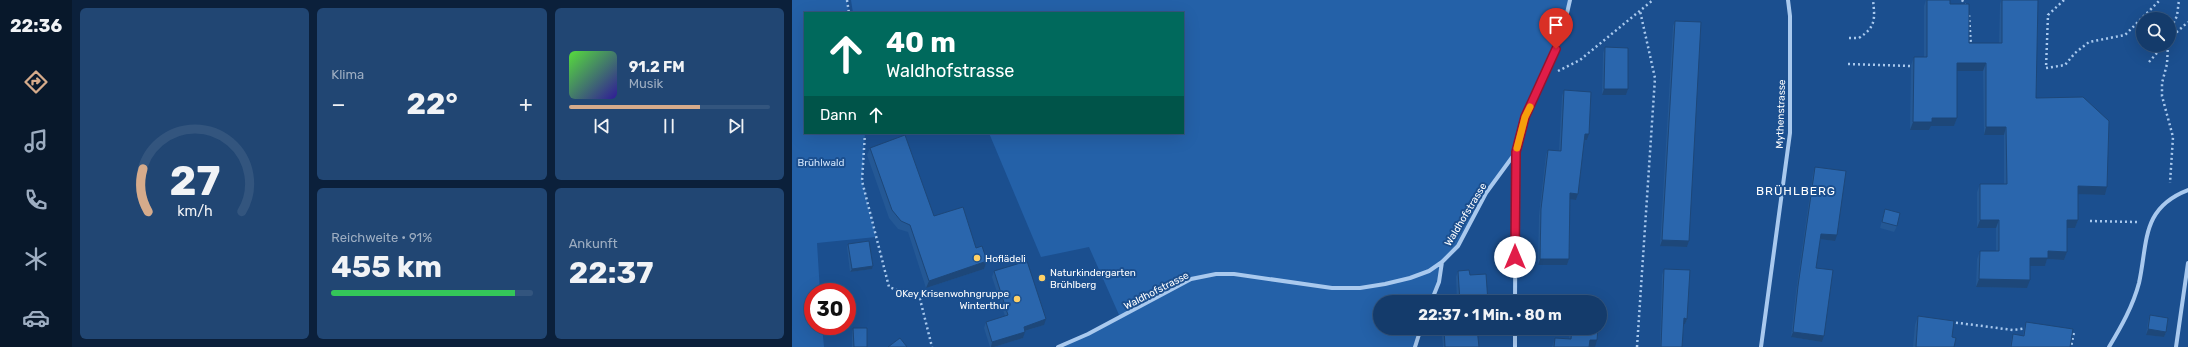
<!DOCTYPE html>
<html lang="de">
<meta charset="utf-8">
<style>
:root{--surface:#143b6b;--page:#214673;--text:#f1f3f6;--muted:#9dadc1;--line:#33557e;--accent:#d6ab8b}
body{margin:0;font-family:Rubik,sans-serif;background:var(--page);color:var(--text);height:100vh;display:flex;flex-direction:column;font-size:15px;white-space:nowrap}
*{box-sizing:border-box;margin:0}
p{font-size:13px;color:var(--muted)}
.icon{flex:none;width:22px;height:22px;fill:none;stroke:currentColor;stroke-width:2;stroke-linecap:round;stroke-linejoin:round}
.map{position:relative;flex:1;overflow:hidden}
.sheet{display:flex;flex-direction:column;gap:8px;padding:8px;background:#0b203b;width:720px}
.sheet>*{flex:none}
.guide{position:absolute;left:12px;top:12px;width:380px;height:122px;border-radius:0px;box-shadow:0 4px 16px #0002,0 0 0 1px var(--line);background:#00695c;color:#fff;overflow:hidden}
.tools{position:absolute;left:1344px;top:12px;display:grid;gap:8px}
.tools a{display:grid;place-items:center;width:40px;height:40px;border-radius:50%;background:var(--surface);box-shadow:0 4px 16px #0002,0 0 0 1px var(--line);font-size:20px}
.speed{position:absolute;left:12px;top:283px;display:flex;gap:8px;font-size:20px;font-weight:700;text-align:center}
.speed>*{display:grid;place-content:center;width:52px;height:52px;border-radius:50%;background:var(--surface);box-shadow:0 4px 16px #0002,0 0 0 1px var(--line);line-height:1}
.speed .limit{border:6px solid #d22;background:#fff;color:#111}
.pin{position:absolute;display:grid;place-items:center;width:34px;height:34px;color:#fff;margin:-41px -17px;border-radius:50% 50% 50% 0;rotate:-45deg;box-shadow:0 0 4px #0007}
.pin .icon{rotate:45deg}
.me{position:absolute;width:44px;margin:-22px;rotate:0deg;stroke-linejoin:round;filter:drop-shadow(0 0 3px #0008)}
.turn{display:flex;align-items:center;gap:14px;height:84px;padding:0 16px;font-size:18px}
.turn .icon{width:52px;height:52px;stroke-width:2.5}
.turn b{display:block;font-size:28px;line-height:34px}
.then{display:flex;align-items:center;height:38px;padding:0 16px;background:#0003;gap:8px;font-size:15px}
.big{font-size:30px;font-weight:700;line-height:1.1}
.sheet .widget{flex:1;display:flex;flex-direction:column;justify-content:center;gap:6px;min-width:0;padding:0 14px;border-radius:6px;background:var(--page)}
.sheet .dial{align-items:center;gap:0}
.dial svg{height:104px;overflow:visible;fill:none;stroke:var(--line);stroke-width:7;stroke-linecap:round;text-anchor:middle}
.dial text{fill:var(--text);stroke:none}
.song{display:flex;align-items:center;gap:12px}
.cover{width:48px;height:48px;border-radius:6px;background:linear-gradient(135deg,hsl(110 70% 55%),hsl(250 70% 35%))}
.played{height:4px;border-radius:2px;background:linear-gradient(90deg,var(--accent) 65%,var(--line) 65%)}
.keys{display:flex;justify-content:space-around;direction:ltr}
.heat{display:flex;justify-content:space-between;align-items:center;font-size:22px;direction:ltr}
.charge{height:6px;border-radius:3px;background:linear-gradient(90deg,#34c759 91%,var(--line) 0)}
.sheet .tiles{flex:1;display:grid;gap:8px;grid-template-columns:repeat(3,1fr)}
.widget:first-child{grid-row:span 2}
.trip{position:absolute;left:581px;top:295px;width:234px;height:40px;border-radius:20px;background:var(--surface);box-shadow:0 4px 16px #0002,0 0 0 1px var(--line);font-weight:700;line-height:40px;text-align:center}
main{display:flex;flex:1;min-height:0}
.menu{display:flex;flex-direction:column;width:72px;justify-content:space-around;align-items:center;background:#08182b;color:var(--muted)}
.menu .icon{width:28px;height:28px}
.menu .on{color:var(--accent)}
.menu b{font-size:18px;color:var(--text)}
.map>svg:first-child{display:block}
.green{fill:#2461a8}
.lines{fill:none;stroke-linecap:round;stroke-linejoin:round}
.path{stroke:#a9c9ee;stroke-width:2.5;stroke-dasharray:2 3;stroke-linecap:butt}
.street{stroke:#a9c9ee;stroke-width:4}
.wall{fill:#245895}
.shaded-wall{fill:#1d4779}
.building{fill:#2a66ad;stroke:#1d4779}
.route-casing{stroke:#92132f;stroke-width:10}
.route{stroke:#e11d48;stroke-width:7}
.slow{stroke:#f59e0b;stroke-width:7}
.poi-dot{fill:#ffd166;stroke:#1b4f8f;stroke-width:1.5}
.labels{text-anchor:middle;stroke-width:4;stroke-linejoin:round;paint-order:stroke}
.street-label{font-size:10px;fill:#fff;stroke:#1b4f8f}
.park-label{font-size:10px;fill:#cfe3fa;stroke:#1b4f8f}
.poi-label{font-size:10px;fill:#fff;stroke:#1b4f8f;text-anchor:start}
.quarter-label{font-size:12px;letter-spacing:1px;fill:#fff;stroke:#1b4f8f}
</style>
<main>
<nav class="menu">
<b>22:36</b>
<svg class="icon on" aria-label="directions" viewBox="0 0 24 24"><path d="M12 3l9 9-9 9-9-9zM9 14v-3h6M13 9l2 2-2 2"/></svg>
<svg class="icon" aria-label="music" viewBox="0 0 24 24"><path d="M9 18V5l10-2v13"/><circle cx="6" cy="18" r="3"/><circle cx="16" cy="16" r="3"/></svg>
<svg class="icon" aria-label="phone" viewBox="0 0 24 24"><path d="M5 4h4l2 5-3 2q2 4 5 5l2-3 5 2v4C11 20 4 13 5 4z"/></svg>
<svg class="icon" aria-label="climate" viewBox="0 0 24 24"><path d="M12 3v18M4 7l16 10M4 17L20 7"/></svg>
<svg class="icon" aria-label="car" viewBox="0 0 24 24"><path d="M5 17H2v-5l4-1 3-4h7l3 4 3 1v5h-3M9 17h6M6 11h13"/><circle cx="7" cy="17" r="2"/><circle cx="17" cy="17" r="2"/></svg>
</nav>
<section class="sheet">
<div class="tiles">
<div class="widget dial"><svg viewBox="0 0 100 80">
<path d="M14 69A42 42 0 1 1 86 69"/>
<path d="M14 69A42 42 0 0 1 10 36" stroke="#d6ab8b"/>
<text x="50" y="56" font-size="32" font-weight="700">27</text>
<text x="50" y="72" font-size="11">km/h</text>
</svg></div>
<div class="widget"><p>Klima</p>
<div class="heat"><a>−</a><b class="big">22°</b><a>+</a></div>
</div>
<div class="widget">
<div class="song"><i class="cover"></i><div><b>91.2 FM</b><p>Musik</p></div></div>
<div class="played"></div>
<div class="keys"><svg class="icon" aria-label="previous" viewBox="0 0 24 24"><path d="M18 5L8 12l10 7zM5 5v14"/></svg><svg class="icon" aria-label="pause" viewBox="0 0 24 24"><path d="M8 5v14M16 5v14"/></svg><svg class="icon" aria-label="next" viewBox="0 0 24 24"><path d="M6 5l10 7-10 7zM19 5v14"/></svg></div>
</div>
<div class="widget"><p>Reichweite · 91%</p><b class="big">455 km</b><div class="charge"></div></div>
<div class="widget"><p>Ankunft</p><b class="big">22:37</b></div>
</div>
</section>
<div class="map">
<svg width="1396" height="347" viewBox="0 0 1396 347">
<rect width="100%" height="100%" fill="#1b4f8f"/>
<!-- green -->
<path class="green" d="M0 0H55L57 13H13V133H73L70 181 84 237 25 243 28 292H21V326H30L32 347H0Z
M59 0H778L770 35 733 117 724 152 694 193 666 246 650 262 647 282 639 302H588V328H629L623 347H266L328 317 297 247 249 257 197 133H391V13H61Z"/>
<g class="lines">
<!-- path -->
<path class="path" d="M55 0 57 13
M1170 0 1174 6
M1272 0 1256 15 1254 68 1273 65 1283 53 1297 42 1333 35 1368 0
M1177 15 1179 46
M1377 32 1385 16 1387 0
M1057 38H1067C1084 27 1083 19 1081 0
M1377 39 1396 22
M1376 45 1375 64 1370 83V96L1381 137 1378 183
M1357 62 1372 45
M1056 64 1119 66
M766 71 788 60 861 0
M73 133 70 181 97 287 128 299 140 347
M1298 221 1345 222
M1159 322 1221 330 1235 328
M1278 332H1282L1279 347
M845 347 863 78 848 11"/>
<!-- street -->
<path class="street" d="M639 302 647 282 650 262
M723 302 724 152
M266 347 296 334 399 279 424 274H442L540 288H568L593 284 618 278 637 271 650 262 666 246 694 193 724 152 733 117 770 35 778 0
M623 347 629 328
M723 347V328
M969 347 998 133V16L996 0
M1317 347C1329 327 1341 306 1347 283 1356 242 1349 208 1396 190
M1384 347 1396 263"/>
</g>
<!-- wall -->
<path class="wall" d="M1134 0 1158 4 1177 43H1207L1208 4 1209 0H1246L1244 98 1315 187 1313 195 1286 194V220L1283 228H1275V252L1272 260 1255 259 1253 266H1238L1235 288 1184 287 1185 259 1188 251H1204V228H1185V192L1188 184H1212V135H1192L1191 71H1165V118L1162 126H1139L1137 130H1118L1119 65 1122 57H1132V6Z
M883 21 897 241 895 247 868 246 881 26Z
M813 47 836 89 834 95H810L811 53Z
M772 90 797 134 795 140H792L786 194 784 200 778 199 777 259 775 265H746L747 215 754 155 756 150 767 151 770 96Z
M78 148 142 216 184 248 195 261 192 269 134 288 116 232 106 229 97 218 75 155Z
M1023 167 1043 241 1028 239 1024 268 1032 336 1030 342 999 337 1004 292 1021 173Z
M1093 209 1105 226 1102 232 1088 228Z
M56 244 81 266 80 269 58 272 55 247Z
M872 269 895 319 893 324H892L890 347H868L870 275Z
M202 271 252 325 233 331 231 338 202 347H198L192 328 194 322 213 316 200 277Z
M666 271 678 275 696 302H665L664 277Z
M1358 315 1374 332 1372 337 1354 335 1356 321Z
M1126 316 1162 347H1121L1123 325Z
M1234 322 1278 347H1218L1219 340 1221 334 1231 336 1232 328Z
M61 328 75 347H60V331Z
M778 328H806L803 347H760L763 338 777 339Z
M652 329 687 347H651L650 335Z"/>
<!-- shaded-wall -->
<path class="shaded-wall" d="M1165 63H1194L1191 71H1163Z
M812 89H836L834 95H810Z
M1140 118H1165L1162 126H1139L1137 130H1118L1121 122Z
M1194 127H1214L1212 135H1192Z
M793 134H797L795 140H791Z
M1286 186 1315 187 1313 195 1284 194Z
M778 193 786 194 784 200 776 199Z
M1188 220H1207L1204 228H1185Z
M1275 220H1286L1283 228H1273Z
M1029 234 1045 235 1043 241 1027 239Z
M870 240 897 241 895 247 868 246Z
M1256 251 1275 252 1272 260 1255 259 1253 266H1235L1238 258Z
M748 259H777L775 265H746Z
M195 261 192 269 134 288 137 281Z
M81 266 80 269 58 272 60 269Z
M1187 279 1238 280 1235 288 1184 287Z
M892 318 895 319 893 324H890Z
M254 319 252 325 229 332 232 327Z
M1356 329 1374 332 1372 337 1354 335Z
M233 332 231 338 202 347H199L200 342Z
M1001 332 1032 336 1030 342 999 337Z
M798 340H805L803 347H795Z"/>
<!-- building -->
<path class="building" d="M1135 0H1158V4H1177V43H1210V0H1246L1244 98 1291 97 1317 121 1315 187 1286 186V220H1275V252L1256 251V258H1238V280L1187 279 1188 251H1207V220H1188V184H1215L1214 127H1194V63H1165V118H1140V122H1121L1122 57H1135Z
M883 21 909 22 897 241 870 240Z
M813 47 836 48V89H812Z
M772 90 799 92 797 134H793L786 194 778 193 777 259H748L749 209 756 150 769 151Z
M113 135 142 216 171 207 184 248 190 246 195 261 137 281 118 225 109 221 100 210 78 148Z
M1023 167 1054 171 1045 235 1029 234 1024 268 1041 270 1032 336 1001 332 1006 286Z
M1093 209 1108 213 1105 226 1090 222Z
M77 241 81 266 60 269 56 244Z
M235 261 254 319 232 327 233 332 200 342 194 322 216 315 202 271Z
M872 269 898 270 895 319 892 318 890 347H869Z
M677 270 678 275 694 274 696 302H668L666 271Z
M1358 315 1376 318 1374 332 1356 329Z
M1126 316 1162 321 1160 337 1164 338 1162 347H1124Z
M1234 322 1281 329 1278 347H1219L1221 334 1232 336Z
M61 328H75V347H62Z
M662 328H685L687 347H653L652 329Z
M780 328H806L805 340H798L797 347H762L763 338 779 339Z
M108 338 115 347H96Z"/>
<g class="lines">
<defs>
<path id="route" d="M723 257 724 152 733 117 764 49"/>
</defs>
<!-- route casing -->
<use href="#route" class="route-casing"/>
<!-- route -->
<use href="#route" class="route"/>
<!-- slow -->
<path class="slow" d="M725 148 733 117 738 107"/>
</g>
<!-- markers -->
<g class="poi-dot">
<circle cx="185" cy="258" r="4"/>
<circle cx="250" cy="278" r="4"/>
<circle cx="225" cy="299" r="4"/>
</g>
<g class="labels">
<!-- street labels -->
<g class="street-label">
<text transform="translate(988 114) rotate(-88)" y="4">Mythenstrasse</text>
<text transform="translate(673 214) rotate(-59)" y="4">Waldhofstrasse</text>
<text transform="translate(364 290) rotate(-27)" y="4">Waldhofstrasse</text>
</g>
<!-- park labels -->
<g class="park-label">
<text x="29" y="166">Brühlwald</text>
</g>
<!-- poi labels -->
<g class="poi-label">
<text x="193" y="262">Hoflädeli</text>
<text x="258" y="276">Naturkindergarten<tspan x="258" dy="12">Brühlberg</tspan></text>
<text x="217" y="297" text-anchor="end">OKey Krisenwohngruppe<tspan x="217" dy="12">Winterthur</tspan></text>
</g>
<!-- quarter labels -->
<g class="quarter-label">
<text x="1004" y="195">BRÜHLBERG</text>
</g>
</g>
</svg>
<div class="tools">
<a><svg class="icon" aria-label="search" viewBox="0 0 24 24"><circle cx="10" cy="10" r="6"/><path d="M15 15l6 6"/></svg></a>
</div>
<div class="speed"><div class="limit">30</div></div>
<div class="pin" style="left:764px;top:49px;background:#d93025"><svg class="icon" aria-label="arrive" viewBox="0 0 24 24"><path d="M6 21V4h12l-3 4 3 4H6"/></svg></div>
<svg class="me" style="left:723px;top:257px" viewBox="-20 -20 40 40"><circle r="19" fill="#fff"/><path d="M0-13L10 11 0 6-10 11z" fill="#e11d48"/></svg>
<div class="trip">22:37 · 1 Min. · 80 m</div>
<div class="guide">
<div class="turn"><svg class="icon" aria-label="ahead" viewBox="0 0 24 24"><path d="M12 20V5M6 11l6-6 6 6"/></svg><div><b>40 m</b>Waldhofstrasse</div></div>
<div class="then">Dann<svg class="icon" aria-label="ahead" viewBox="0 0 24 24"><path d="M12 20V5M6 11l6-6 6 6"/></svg></div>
</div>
</div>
</main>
